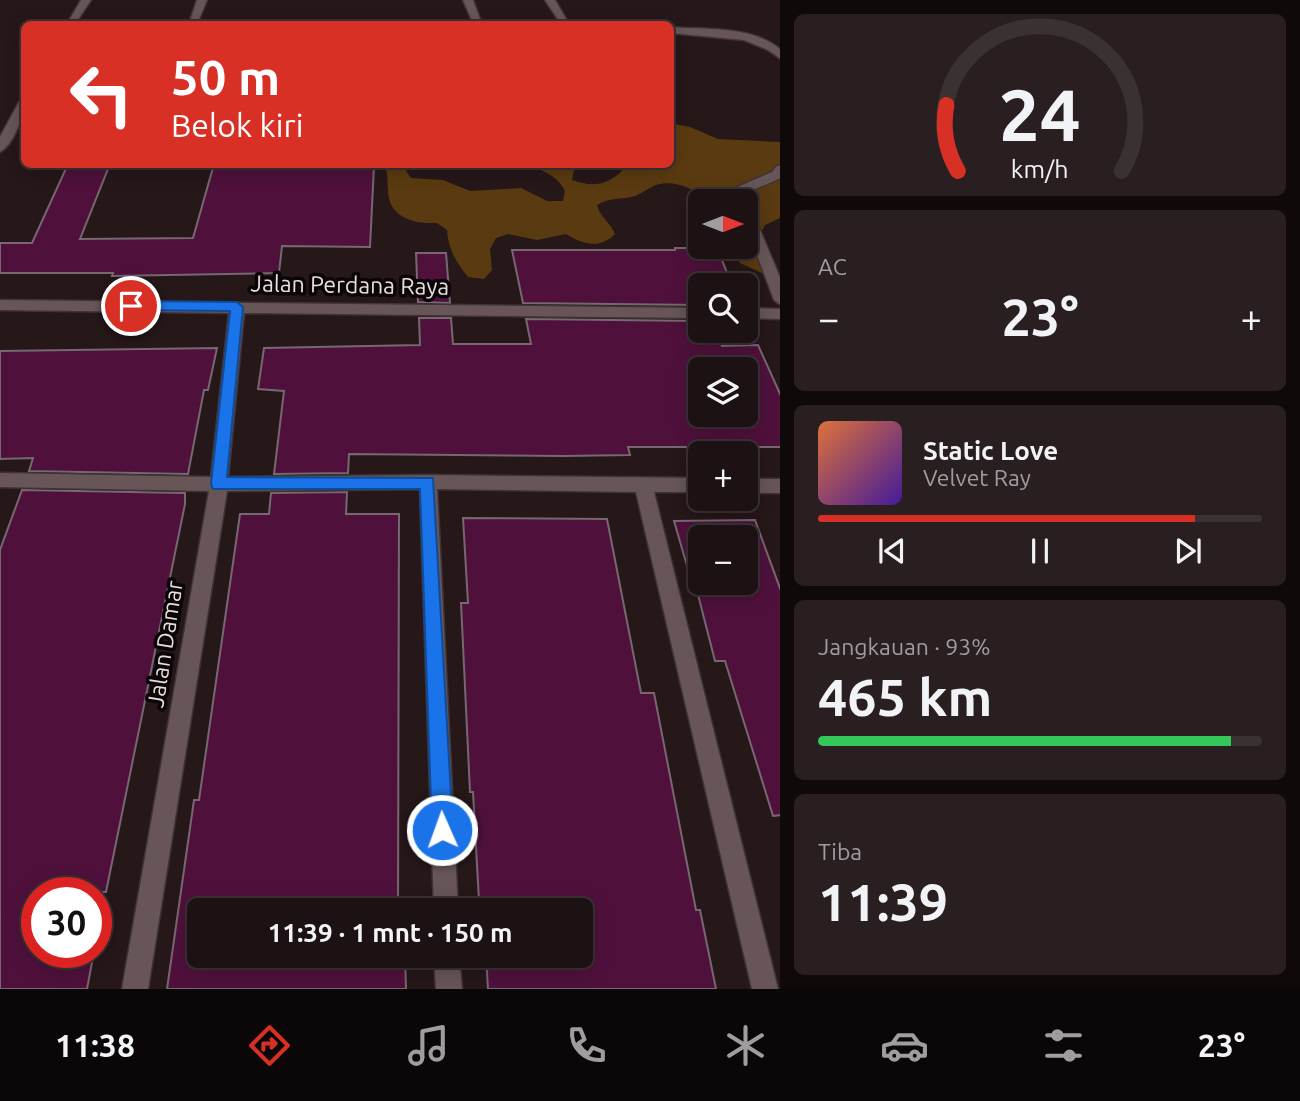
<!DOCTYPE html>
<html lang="id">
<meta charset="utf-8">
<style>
:root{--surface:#1c1113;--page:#291f21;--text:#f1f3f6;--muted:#a09da0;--line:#3a3133;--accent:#d93025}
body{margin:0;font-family:Ubuntu,sans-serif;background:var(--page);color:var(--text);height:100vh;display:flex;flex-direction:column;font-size:26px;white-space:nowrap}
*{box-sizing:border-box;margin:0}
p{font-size:23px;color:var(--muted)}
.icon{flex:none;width:38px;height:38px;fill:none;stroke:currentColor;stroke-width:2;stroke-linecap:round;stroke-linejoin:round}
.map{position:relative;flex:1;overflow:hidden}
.panel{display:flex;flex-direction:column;gap:14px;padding:14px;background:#0f090a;width:520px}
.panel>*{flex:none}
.guide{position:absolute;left:21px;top:21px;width:653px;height:147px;border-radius:10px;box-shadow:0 4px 18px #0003,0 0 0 2px var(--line);background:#d93025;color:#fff;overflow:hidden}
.needle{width:46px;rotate:90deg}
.tools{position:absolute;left:688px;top:189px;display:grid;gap:14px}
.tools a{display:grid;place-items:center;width:70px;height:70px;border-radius:10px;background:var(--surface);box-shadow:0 4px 18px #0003,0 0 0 2px var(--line);font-size:35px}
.speed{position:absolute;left:21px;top:877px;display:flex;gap:14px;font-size:35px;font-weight:700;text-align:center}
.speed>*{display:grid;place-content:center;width:91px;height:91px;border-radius:50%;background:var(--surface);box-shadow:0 4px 18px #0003,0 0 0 2px var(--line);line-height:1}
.speed .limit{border:10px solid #d22;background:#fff;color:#111}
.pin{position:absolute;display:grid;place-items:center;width:60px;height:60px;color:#fff;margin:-30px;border:4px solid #fff;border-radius:50%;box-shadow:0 2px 7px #0007}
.me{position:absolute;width:77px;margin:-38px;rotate:358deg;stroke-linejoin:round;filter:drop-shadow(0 0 5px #0008)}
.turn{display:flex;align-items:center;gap:24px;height:147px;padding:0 35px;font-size:32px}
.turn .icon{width:91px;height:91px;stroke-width:2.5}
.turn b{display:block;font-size:49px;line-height:60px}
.big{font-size:52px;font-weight:700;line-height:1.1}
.panel .card{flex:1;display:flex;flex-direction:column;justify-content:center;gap:10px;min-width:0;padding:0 24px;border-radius:10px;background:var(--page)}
.panel .dial{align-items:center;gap:0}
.dial svg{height:182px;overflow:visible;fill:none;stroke:var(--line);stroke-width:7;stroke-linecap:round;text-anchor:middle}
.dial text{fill:var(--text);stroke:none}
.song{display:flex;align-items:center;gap:21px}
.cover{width:84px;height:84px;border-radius:10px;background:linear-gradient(135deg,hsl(20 70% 55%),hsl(260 70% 35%))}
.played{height:7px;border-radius:4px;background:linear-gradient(90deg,var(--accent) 85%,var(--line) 85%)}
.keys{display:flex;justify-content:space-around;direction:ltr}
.heat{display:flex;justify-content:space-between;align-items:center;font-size:38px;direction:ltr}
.charge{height:10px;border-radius:5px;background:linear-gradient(90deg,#34c759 93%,var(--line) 0)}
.trip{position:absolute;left:187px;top:898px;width:406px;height:70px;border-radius:10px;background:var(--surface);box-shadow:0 4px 18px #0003,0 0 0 2px var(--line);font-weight:700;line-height:70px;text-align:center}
.menu{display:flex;height:112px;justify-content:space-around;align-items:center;background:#0b0708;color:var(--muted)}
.menu .icon{width:49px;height:49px}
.menu .on{color:var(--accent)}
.menu b{font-size:32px;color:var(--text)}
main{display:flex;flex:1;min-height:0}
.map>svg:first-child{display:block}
.green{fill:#5a3a10}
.building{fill:#4f113c;stroke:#766770;stroke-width:2;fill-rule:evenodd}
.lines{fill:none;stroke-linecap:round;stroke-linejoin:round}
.minor-casing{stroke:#3e3435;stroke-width:3}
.minor{fill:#675557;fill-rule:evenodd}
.route{fill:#1a73e8;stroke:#114b97;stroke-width:2}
.labels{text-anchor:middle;stroke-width:7;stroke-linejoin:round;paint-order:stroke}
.street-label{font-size:23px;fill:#e7ddde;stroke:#0a0506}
</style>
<main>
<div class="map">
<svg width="781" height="989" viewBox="0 0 781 989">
<rect width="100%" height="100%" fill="#261719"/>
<!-- green -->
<path class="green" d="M670 123 690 127 718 139 780 142V218L765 225 760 234 770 265 762 273 740 263 727 247H746V201H708C695 189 674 179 656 185 649 188 642 193 635 196 621 200 610 197 597 205 600 217 610 222 615 234 600 249 583 245 566 234L537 240 508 234 496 238 490 249 492 270 484 279 468 277C456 262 448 249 447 230L437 223C414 224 389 218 388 191 387 181 389 172 383 165H402L411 178 443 180 470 191 521 188 547 201H563L565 191C557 175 541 169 524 165H575L572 180C593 187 605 186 622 171L623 165 670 164Z"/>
<!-- building -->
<path class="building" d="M68 164H110L80 239 193 238 214 164 374 166 370 247 282 246 279 273 112 276 113 273H0V243H32Z
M675 248H717L732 285H699L700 305 523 303 512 250H675Z
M416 253H446L450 303 418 302Z
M419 318H451L453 344H531L526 319 700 321V331H716L722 346 758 345 781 396V447H628L630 455 564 456 349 454 348 473 274 474 284 391 258 389 264 348 420 345ZM700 369H746V415H700Z
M217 348 208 390H204L188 474 29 471 33 458 0 459V351Z
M22 490 185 493V504L106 892H37V952H94L87 989H0V550Z
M347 492 346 514H399L398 910H200V956H405L406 989H167L194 800H199L240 514H269L271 493Z
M463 518 607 519 641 693H654L696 910H700L716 989H488L486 956H581V910H483V901H479L473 792H470L461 603H468Z
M755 520 781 591V815L773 816 725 661H715L695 583H692L674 521ZM700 537H746V583H700Z"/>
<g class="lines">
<defs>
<path id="minor" d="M81 0H91L75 24H67Z
M197 0H207L197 24H189Z
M463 0H473L480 19 486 24 473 23Z
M545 0H555L569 24H561Z
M670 27C704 30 753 25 781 50V59L768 50 744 40 670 33Z
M24 99C25 113 14 145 0 152V137L19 102Z
M777 166H781V178L746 193V204V201H736L735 188 772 172Z
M746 207 752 211 781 280V305L774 300 746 226Z
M0 300 700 308V318L244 313 228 477 428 475 700 478V492H654L778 989H752L636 492 437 489 458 910H434L420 489 227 491 148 989H122L209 491 0 487V473L211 477 229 313 0 310Z
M746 308 781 309V319L746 318Z
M746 479H781V493H746Z
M434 956H459L462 989H436Z"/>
</defs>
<!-- minor casing -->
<use href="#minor" class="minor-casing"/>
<!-- minor -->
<use href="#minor" class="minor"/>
</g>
<!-- route -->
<path class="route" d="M131 301 237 302 243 307 227 477 433 478 453 830 450 837 442 840 435 837 432 830 420 489H213L211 484 230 311 131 310 125 306Z"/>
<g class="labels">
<!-- street labels -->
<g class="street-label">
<text transform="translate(350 285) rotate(1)" y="8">Jalan Perdana Raya</text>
<text transform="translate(165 644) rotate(-81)" y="8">Jalan Damar</text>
</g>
</g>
</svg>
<div class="tools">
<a><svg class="needle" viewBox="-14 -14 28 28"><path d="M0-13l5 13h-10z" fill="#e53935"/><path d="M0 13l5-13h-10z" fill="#a09da0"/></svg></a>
<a><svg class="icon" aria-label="search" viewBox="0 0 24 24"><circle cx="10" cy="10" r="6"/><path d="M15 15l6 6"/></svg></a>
<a><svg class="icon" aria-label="layers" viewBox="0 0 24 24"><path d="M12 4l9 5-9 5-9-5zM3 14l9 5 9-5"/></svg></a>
<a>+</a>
<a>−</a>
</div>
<div class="speed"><div class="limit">30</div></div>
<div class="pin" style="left:131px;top:306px;background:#d93025"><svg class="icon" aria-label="arrive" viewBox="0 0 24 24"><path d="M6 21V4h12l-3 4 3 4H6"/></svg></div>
<svg class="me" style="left:442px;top:830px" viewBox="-20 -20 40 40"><circle r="17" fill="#1a73e8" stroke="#fff" stroke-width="3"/><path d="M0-11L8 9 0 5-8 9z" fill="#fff"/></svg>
<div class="trip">11:39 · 1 mnt · 150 m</div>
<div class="guide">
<div class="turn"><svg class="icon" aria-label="left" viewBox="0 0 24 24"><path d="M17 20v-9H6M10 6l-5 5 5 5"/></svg><div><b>50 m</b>Belok kiri</div></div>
</div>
</div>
<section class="panel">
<div class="card dial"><svg viewBox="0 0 100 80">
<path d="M14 69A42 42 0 1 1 86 69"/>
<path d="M14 69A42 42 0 0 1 9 40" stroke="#d93025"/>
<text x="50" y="56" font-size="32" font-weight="700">24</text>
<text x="50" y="72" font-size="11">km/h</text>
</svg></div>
<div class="card"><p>AC</p>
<div class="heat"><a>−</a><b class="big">23°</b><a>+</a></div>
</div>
<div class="card">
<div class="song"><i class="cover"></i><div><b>Static Love</b><p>Velvet Ray</p></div></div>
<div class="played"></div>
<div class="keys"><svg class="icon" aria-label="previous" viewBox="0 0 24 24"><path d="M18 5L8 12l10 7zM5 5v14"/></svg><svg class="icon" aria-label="pause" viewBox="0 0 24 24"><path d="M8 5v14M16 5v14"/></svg><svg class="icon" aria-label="next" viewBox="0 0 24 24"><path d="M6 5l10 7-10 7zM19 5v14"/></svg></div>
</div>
<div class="card"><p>Jangkauan · 93%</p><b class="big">465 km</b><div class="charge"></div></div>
<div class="card"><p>Tiba</p><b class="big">11:39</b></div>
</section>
</main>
<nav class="menu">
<b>11:38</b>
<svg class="icon on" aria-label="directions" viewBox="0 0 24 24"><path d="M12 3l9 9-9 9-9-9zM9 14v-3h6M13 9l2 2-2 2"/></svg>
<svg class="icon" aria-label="music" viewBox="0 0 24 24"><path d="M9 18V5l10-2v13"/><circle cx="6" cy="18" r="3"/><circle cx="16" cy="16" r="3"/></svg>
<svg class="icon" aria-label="phone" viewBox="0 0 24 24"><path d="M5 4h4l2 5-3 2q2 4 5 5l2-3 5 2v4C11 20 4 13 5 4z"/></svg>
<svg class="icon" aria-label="climate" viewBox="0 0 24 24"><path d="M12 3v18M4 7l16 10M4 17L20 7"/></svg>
<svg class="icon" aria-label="car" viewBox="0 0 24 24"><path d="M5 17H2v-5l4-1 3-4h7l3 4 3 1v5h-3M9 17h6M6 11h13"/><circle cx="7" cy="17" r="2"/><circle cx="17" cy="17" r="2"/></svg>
<svg class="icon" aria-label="filters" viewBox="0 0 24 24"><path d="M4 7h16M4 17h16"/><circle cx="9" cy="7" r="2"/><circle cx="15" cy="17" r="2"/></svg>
<b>23°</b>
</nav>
